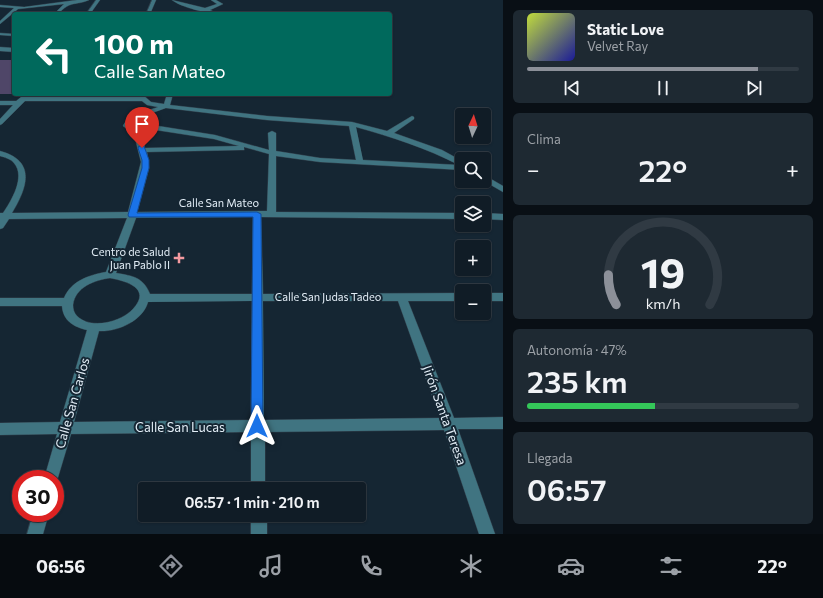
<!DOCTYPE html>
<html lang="es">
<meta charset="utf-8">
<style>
:root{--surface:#101c26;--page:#1e2932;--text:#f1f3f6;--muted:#9ca1a7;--line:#303a43;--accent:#8c9099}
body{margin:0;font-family:Commissioner,sans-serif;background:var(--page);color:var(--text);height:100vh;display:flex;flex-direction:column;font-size:15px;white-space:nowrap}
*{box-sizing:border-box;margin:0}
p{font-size:13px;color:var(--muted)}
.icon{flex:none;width:22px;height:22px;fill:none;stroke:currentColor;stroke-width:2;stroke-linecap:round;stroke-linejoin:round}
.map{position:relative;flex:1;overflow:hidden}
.details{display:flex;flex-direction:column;gap:10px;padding:10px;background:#090f15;width:320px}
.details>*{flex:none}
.top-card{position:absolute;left:12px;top:12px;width:380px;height:84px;border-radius:4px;box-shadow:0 1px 3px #0004,0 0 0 1px var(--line);background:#00695c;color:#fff;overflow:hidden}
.needle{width:26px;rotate:4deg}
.controls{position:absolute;left:455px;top:108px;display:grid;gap:8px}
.controls a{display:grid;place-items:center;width:36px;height:36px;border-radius:4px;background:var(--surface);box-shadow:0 1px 3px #0004,0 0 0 1px var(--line);font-size:20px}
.speed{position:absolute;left:12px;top:470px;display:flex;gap:8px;font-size:20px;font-weight:700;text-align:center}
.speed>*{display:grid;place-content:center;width:52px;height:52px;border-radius:50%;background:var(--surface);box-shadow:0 1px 3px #0004,0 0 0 1px var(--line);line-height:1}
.speed .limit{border:6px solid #d22;background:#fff;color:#111}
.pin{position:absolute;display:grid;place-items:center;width:34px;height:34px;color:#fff;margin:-41px -17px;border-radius:50% 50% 50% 0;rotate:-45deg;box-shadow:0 0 4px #0007}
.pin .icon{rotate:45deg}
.me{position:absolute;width:44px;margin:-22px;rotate:0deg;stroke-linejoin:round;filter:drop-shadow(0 0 3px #0008)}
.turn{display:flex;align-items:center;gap:14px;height:84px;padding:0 16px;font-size:18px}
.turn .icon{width:52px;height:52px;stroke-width:2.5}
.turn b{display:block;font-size:28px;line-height:34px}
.big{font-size:30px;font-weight:600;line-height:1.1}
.details .widget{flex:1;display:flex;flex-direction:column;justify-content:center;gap:6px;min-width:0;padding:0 14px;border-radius:6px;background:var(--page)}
.details .dial{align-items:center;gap:0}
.dial svg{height:104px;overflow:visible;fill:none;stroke:var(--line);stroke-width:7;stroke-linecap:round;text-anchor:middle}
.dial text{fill:var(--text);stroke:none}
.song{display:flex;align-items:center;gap:12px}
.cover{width:48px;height:48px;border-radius:6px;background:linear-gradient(135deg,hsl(70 70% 55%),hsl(240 70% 35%))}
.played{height:4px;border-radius:2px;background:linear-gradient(90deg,var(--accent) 85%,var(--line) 85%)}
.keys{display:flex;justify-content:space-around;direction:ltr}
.heat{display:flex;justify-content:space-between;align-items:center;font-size:22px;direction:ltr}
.charge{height:6px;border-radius:3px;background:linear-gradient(90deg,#34c759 47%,var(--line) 0)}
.trip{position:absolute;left:138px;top:482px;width:228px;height:40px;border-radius:4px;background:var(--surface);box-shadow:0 1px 3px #0004,0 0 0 1px var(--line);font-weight:600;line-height:40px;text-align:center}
.menu{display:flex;height:64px;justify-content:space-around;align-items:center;background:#060b0f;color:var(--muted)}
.menu .icon{width:28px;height:28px}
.menu .current{color:var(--accent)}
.menu b{font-size:18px;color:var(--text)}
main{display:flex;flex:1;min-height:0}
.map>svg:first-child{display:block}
.green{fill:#4f4668}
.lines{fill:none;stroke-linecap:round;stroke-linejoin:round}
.minor-casing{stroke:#32424e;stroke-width:1}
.minor{fill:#407481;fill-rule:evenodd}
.route{fill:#1a73e8;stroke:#114b97}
.poi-dot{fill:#f49aa0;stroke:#152633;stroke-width:1.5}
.labels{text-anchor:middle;stroke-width:4;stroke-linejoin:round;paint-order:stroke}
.street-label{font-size:11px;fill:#e2edf6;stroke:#152633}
.poi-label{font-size:11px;fill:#e2edf6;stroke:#152633;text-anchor:end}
.near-street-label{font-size:13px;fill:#e2edf6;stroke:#152633}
</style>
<main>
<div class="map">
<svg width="503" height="534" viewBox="0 0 503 534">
<rect width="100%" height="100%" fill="#152633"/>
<!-- green -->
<path class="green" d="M0 60H14V94H0Z"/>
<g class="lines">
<defs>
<path id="minor" d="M77 0H89C75 6 71 0 58 14H54L64 4 18 9 0 24V21L14 8 0 7V5L24 7Z
M96 0H100L90 14H86Z
M152 0H156L150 14H146Z
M172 0 205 8 217 4 211 0H216L223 4 210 10 219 14C209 14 180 7 172 0Z
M0 33 14 34V36L0 35Z
M0 47 14 48V52L0 51Z
M25 94H30L29 97H138L135 94H142L151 102 164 104 167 94H173L170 105 267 116 352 122 387 131 412 116 414 117V119L394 133 442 150 462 161V170L320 162 276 156V212L462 213V219L261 217 263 294 462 293V301H408L454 418 503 417V429H458L495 534H479L444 430 265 432V489H251V432L71 434 56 484H55V479H44L57 434 0 435V423L60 422 87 330C74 327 63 321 62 306H0V298H64C71 281 89 275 106 272L127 218 9 219 3 228 0 229V213H3C11 201 26 177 14 163 11 159 4 157 0 156V151C37 161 27 188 12 213L128 212 141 162 134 134 123 126C128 114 145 112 158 107L147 105 142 101H25L2 124 0 125V119L13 105H0V101H16ZM166 108 267 120 349 126 356 160 320 158 276 151V133L272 131 268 133 269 150 215 135 133 122 141 117ZM130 126 214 139 239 146 145 148 141 133ZM356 127C392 137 426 148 459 165L363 160ZM244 147 269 154 267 211 137 212 149 168 147 152 241 150H244ZM253 217 252 294H150C143 277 133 276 116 273L136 218ZM110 278C126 281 152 288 133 309 121 322 91 330 77 316 74 313 73 309 73 305 75 287 95 280 110 278ZM252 301 251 420 74 422 99 331C117 332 143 321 148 302ZM263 301H398L440 418 264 420Z
M484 175 503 186V192L484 181Z
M484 213 503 214V220L484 219Z
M484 293H503V301H484Z
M33 513H49L43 534H27Z
M251 515H267V534H251Z"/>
</defs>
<!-- minor casing -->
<use href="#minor" class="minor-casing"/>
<!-- minor -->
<use href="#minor" class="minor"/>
</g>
<!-- route -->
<path class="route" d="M139 146H144L149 160V168L137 213 257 212 261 214 263 426 261 430 257 432 252 430 251 426 253 217H129L128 215 142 168V160L138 148Z"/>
<!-- markers -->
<path class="poi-dot" d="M177 252h4v4h4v4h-4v4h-4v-4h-4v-4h4z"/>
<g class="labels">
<!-- street labels -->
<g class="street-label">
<text x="219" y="207">Calle San Mateo</text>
<text x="328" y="301">Calle San Judas Tadeo</text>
</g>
<!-- poi labels -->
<g class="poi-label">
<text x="170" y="256">Centro de Salud<tspan x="170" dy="13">Juan Pablo II</tspan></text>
</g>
<!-- near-street labels -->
<g class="near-street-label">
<text transform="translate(72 403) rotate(-74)" y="5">Calle San Carlos</text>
<text transform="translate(445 415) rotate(70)" y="5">Jirón Santa Teresa</text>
<text x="180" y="432">Calle San Lucas</text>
</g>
</g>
</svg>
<div class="controls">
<a><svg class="needle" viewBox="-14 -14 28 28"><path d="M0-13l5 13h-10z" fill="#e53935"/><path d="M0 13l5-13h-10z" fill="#9ca1a7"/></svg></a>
<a><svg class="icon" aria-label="search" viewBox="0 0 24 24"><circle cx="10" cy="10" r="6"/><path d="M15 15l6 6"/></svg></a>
<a><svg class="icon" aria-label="layers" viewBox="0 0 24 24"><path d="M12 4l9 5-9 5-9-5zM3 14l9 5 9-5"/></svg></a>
<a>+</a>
<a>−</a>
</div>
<div class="speed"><div class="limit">30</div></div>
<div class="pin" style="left:142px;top:148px;background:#d93025"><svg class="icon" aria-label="arrive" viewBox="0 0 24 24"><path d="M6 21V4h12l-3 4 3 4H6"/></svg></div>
<svg class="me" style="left:257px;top:426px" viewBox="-20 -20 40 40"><path d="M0-17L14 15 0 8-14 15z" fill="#1a73e8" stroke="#fff" stroke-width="4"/></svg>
<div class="trip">06:57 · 1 min · 210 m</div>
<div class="top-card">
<div class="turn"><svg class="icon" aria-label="left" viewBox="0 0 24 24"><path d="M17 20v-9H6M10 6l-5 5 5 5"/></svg><div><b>100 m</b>Calle San Mateo</div></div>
</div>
</div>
<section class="details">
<div class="widget">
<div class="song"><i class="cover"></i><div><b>Static Love</b><p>Velvet Ray</p></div></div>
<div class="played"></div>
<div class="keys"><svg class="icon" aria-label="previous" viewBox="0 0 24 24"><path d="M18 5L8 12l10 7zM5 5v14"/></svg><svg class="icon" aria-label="pause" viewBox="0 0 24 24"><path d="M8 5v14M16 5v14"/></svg><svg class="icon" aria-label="next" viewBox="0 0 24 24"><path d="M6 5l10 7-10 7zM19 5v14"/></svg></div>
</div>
<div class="widget"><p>Clima</p>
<div class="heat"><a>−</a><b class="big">22°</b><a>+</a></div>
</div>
<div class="widget dial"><svg viewBox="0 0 100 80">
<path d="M14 69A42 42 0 1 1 86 69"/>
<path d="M14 69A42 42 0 0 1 8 46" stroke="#8c9099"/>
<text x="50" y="56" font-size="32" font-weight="700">19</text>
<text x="50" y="72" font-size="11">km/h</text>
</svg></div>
<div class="widget"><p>Autonomía · 47%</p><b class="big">235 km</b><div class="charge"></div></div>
<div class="widget"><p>Llegada</p><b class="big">06:57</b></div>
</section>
</main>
<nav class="menu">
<b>06:56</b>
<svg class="icon current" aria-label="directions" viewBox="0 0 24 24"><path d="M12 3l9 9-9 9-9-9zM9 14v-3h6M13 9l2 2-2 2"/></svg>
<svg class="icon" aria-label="music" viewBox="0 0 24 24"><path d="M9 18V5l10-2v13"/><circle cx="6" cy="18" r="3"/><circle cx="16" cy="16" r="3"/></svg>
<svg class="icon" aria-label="phone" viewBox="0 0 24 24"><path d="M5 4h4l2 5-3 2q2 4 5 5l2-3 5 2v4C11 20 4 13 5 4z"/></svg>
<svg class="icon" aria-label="climate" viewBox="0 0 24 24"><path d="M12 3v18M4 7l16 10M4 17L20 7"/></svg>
<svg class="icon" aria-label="car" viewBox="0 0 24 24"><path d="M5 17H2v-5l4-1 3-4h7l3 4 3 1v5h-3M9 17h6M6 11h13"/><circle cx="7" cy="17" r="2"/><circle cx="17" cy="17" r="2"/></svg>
<svg class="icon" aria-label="filters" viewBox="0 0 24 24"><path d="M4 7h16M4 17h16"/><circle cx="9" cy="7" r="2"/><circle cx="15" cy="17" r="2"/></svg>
<b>22°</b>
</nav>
